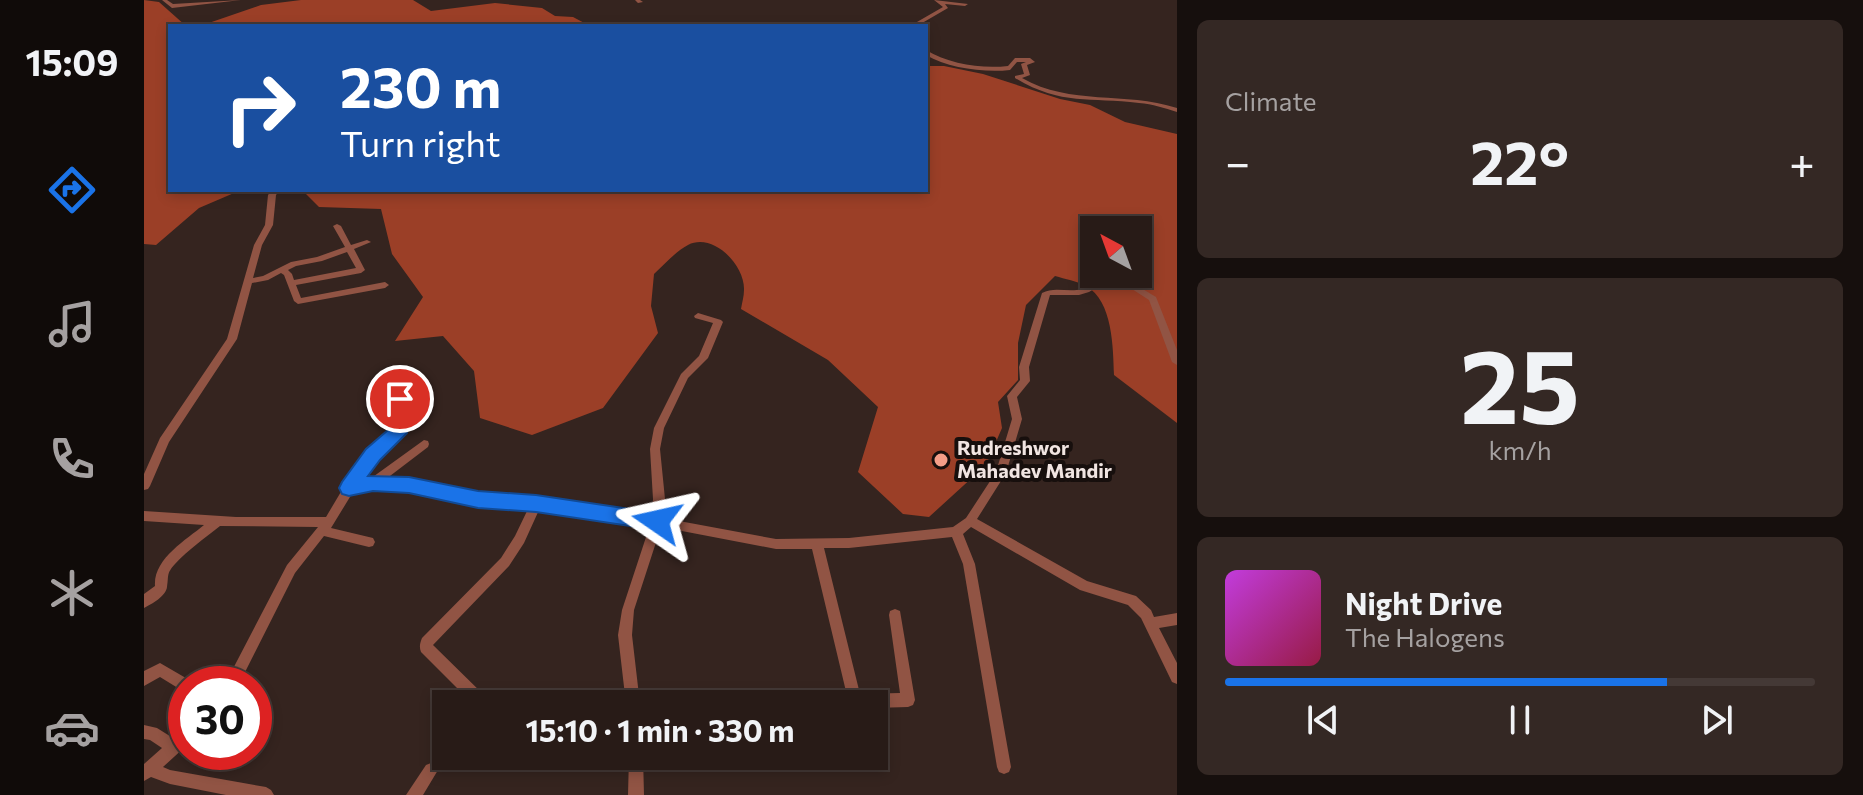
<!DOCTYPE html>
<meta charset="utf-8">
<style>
:root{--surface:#281b17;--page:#342824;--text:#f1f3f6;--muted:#a5a1a1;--line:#443936;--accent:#1a73e8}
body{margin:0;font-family:Commissioner,sans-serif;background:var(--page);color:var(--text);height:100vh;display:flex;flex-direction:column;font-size:30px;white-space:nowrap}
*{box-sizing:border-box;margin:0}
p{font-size:26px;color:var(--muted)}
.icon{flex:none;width:44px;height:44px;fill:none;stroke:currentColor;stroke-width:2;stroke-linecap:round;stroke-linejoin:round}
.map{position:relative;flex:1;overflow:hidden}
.details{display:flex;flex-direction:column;gap:20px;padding:20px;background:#160f0d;width:686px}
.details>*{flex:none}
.top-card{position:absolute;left:24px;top:24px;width:760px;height:168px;border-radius:0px;box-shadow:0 4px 12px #0003,0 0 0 2px var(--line);background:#1a4fa0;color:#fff;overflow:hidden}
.needle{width:52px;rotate:319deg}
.tools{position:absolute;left:936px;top:216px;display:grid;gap:16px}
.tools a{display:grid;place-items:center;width:72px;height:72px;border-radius:0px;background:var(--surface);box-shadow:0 4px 12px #0003,0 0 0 2px var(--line);font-size:40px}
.speed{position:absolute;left:24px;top:666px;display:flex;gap:16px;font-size:40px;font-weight:700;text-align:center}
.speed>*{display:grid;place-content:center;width:104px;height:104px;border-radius:50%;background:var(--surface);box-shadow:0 4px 12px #0003,0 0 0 2px var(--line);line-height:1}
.speed .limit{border:12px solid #d22;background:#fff;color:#111}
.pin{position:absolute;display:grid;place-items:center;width:68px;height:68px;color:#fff;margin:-34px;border:4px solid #fff;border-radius:50%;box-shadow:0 2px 8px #0007}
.me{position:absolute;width:88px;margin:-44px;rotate:281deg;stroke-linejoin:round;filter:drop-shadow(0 0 6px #0008)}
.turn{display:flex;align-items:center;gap:28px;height:168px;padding:0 40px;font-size:36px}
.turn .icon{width:104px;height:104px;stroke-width:2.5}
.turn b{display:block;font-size:56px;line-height:68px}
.big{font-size:60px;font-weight:700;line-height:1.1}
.details .tile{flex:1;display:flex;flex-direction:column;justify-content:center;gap:12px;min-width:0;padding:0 28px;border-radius:12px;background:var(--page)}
.details .dial{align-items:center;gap:0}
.dial b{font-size:104px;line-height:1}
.song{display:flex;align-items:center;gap:24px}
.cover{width:96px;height:96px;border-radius:12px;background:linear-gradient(135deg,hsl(290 70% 55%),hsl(340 70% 35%))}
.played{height:8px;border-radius:4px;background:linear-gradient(90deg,var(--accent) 75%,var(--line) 75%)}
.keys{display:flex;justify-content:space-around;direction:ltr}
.heat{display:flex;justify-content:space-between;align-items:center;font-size:44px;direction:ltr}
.trip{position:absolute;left:288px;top:690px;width:456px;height:80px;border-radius:0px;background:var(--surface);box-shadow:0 4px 12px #0003,0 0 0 2px var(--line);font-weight:700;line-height:80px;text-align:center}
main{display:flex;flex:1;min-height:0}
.menu{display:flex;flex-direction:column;width:144px;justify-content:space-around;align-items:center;background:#100b09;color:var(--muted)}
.menu .icon{width:56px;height:56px}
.menu .active{color:var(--accent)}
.menu b{font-size:36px;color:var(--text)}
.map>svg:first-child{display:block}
.forest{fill:#9b3f27;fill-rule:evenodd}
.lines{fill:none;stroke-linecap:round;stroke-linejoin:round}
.minor{fill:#915444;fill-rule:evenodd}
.route{fill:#1a73e8;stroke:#114b97;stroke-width:2}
.poi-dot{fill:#f49e88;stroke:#170f0d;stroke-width:3}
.labels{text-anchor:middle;stroke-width:8;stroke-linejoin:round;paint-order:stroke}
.poi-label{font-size:20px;font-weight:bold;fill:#f1e5e2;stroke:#170f0d;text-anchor:start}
</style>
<main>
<nav class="menu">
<b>15:09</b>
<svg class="icon active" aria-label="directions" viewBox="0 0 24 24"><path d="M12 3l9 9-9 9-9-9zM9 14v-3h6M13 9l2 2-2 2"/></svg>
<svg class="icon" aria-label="music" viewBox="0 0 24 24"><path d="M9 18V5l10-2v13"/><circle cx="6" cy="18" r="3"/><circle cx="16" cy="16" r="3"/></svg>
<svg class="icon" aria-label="phone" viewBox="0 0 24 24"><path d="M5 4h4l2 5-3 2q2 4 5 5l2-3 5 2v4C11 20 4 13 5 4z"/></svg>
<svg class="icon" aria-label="climate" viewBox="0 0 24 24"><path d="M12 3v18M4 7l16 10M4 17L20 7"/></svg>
<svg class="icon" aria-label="car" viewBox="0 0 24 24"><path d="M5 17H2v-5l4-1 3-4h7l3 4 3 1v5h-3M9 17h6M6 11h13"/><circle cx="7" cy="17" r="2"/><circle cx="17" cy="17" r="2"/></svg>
</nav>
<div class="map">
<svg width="1033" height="795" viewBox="0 0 1033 795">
<rect width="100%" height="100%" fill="#35241f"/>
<!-- forest -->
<path class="forest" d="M0 0 15 2 42 26H26V190H97L55 208 12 245 0 244Z
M157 0H269L287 11 351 3 398 8 411 16 429 17 446 26H56L117 5Z
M782 66H800L839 74 916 99 946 105 981 122 1033 134V423L970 375C969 348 969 301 942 286 933 281 921 279 911 276L882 305 874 343V380L854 402 858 428 842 465 785 517 759 514 714 472 734 407 684 360 597 309C598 303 600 296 600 290 601 265 569 232 544 245 532 251 520 265 510 274L507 306 514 333 459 408 388 435 336 418 330 371 299 336 251 341 279 297 248 254 237 209 175 207 158 190H782ZM950 230H994V274H950Z"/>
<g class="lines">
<!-- minor -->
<path class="minor" d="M18 0H23L29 4 97 0 28 8Z
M491 0H496L499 2 494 3Z
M790 0 824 4 821 6 801 4 804 8 773 26H766L799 7Z
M782 50C805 64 837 69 864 66L871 58H886L891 62 883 65 886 75 878 78C927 106 980 91 1033 108V112C1020 108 1009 104 995 103 946 97 917 106 871 78V76L880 74 877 64 882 62H873L866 70C840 73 804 68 782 55Z
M128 190H136L132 195 129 225 118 245 109 278 119 276 147 262 173 257 201 247 189 226 193 224 197 226 207 245 223 240 227 242 210 249 221 270 217 273 152 285 157 298 241 282 245 285 241 288 154 304 150 301 140 275 137 273 124 280 108 283 93 339 25 442 6 486 4 489 0 490V474L16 438 83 339 110 245 121 225 124 195ZM203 252 212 268 150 280 148 274 144 270 152 266 178 261Z
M963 278 987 282 1012 297 1033 350V365L1028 362 1005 300 988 289 975 284 963 283 957 285 945 292 935 295H906L885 367 886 381 873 397 878 419 862 473 833 519 943 581 992 596 1007 610 1010 617 1033 613V625L1015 628 1033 663V684L1028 682 997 618 984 605 936 590 827 527 819 534 831 564 867 767 865 772 860 774 855 772 853 767 819 564 808 537 705 548H680L716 694 756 693 745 615 746 611 751 609 756 611 771 700 769 705 764 707 730 708V704H705L668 549H632L517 527 490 610 488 635 496 704H482L474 635 478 610 506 525 475 519 395 510 380 543 365 566 289 645 344 699 346 704H329L277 652C275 647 276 643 278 638L357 558 371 536 384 509C367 507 350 506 333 503 289 496 254 482 209 492L187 528 229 538 231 542 229 546 225 547 180 536 151 573 95 684H81L143 565 174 527 76 526C61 538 44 550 31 564 22 574 25 575 23 587 22 596 8 604 0 608V594L11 586C9 559 42 540 60 525L0 521V511L92 517H182L201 485 225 451 248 431 251 399 245 389 250 385 253 387 261 399 258 433 233 457 216 481 226 479 280 440 284 441 285 444 284 447 242 479 265 481 334 494 388 500 392 498 397 501 475 509 508 515 509 499 506 449 510 428 537 374 555 356 569 323 551 318 550 316 554 313 577 320 579 322 564 358 544 378 520 428 516 449 521 499 519 518 632 539 705 538 809 527 822 518 852 472 868 419 863 396 876 380 875 367 898 293C911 286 924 293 938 289 947 286 951 280 963 278Z
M16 663 47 681 48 684H42V693L16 677 0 686V671Z
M0 725 13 728 29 738 42 729V746L19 767 26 770 122 787 127 790 130 795H82L26 784 7 777 0 781V764L18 748 6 740 0 739Z
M485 756H499L500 795H484Z
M287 763 292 765 294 770 279 795H262L282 765Z"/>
</g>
<!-- route -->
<path class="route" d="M256 392 265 399 263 433 236 460 224 476 265 477 334 491 392 495 513 513 520 515 524 521 520 528 513 530 392 512 334 508 265 493 229 491 205 496 198 494 195 488 198 482 222 449 244 430 246 399Z"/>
<!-- markers -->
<circle class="poi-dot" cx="797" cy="460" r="8"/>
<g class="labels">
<!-- poi labels -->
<g class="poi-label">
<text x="813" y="455">Rudreshwor<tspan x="813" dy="23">Mahadev Mandir</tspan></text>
</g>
</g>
</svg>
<div class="tools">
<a><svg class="needle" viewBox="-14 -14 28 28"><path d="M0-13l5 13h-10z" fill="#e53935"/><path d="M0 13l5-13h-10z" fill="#a5a1a1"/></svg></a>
</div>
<div class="speed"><div class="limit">30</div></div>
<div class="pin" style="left:256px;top:399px;background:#d93025"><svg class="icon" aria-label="arrive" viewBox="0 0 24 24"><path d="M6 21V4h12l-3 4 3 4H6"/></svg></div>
<svg class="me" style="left:513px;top:521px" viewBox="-20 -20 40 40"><path d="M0-17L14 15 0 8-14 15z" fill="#1a73e8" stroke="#fff" stroke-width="4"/></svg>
<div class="trip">15:10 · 1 min · 330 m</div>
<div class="top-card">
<div class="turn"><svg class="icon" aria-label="right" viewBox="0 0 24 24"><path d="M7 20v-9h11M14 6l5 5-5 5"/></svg><div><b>230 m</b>Turn right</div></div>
</div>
</div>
<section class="details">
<div class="tile"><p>Climate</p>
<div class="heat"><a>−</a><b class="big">22°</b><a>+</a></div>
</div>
<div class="tile dial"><b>25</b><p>km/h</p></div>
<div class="tile">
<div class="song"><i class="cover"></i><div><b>Night Drive</b><p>The Halogens</p></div></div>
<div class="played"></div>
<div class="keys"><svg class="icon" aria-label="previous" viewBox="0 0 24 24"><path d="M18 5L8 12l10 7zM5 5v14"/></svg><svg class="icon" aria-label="pause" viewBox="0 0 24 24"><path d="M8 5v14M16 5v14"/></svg><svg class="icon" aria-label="next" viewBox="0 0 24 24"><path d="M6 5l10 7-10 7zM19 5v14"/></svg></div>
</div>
</section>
</main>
